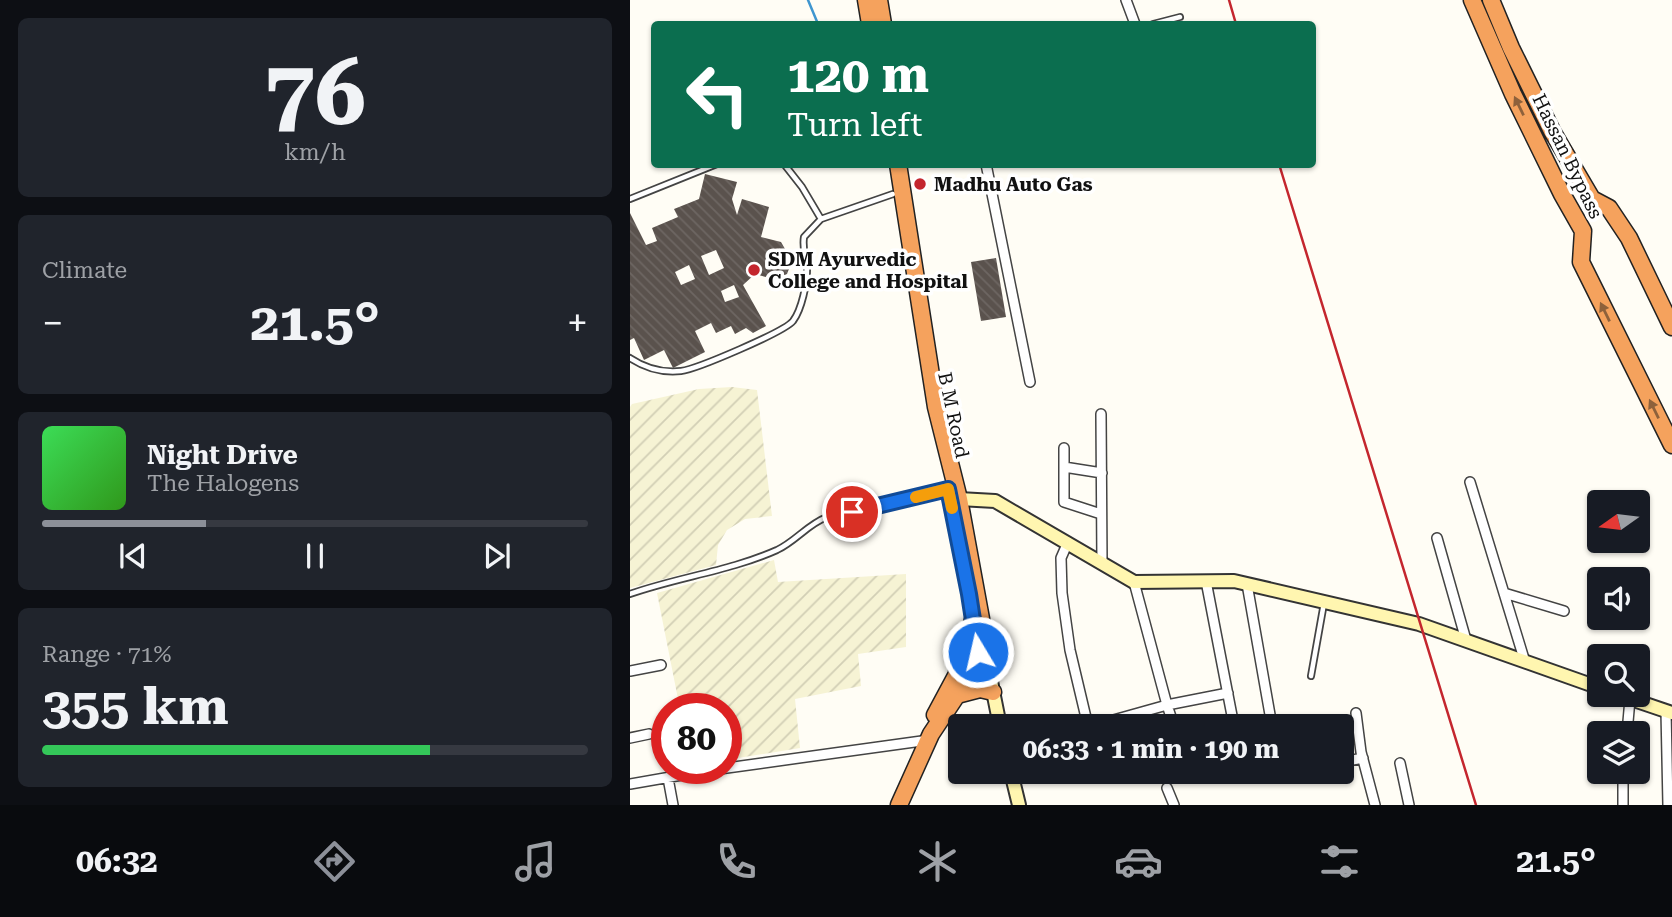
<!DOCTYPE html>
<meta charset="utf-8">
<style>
:root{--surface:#171b24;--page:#20242c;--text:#f1f3f6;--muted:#9ea1a6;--line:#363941;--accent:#8c9099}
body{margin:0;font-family:"Roboto Serif",serif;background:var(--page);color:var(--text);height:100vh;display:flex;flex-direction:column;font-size:26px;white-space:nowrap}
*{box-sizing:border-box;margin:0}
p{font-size:23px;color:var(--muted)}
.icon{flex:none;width:38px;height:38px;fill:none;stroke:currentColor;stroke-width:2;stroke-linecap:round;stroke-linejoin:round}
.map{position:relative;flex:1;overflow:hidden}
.drawer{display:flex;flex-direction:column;gap:18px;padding:18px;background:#0d0f14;width:630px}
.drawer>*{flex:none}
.hud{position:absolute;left:21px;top:21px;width:665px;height:147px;border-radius:7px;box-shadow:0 2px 5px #0004;background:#0b6e4f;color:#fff;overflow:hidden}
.needle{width:46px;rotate:256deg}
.tools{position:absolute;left:957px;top:490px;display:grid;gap:14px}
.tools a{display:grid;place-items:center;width:63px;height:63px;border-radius:7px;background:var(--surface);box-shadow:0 2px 5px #0004;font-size:35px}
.speed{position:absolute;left:21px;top:693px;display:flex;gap:14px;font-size:35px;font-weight:700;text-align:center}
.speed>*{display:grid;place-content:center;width:91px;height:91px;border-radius:50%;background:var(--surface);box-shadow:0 2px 5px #0004;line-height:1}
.speed .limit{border:10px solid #d22;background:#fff;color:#111}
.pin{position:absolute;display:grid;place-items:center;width:60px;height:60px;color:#fff;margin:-30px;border:4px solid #fff;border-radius:50%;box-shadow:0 2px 7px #0007}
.me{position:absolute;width:77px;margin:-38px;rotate:351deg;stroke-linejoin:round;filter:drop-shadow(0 0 5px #0008)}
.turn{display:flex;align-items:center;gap:24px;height:147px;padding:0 21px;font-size:32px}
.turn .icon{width:91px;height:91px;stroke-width:2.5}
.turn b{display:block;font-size:49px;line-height:60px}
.big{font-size:52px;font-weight:700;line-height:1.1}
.drawer .tile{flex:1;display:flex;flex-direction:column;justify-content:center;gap:10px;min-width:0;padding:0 24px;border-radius:10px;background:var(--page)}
.drawer .dial{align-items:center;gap:0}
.dial b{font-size:91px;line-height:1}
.song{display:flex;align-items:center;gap:21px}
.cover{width:84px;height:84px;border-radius:10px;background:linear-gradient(135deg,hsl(130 70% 55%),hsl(110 70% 35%))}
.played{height:7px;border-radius:4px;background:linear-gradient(90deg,var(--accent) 30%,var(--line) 30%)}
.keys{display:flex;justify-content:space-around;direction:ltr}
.heat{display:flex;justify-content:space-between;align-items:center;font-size:38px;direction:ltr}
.charge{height:10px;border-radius:5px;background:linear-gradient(90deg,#34c759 71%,var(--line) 0)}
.trip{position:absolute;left:318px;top:714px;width:406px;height:70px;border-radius:7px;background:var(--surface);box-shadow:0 2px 5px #0004;font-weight:700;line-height:70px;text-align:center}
.dock{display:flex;height:112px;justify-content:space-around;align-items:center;background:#090b0e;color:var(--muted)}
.dock .icon{width:49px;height:49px}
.dock .current{color:var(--accent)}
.dock b{font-size:32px;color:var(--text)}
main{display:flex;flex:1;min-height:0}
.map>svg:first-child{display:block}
.farmland{fill:url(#farmland-furrows)}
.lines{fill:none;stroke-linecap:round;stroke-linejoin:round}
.stream{stroke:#3f96cf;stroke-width:2.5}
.building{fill:url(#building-back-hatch);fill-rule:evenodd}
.lane-casing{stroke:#444;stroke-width:8}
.street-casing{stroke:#444;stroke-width:12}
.secondary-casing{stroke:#333;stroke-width:16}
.highway-casing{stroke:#222;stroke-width:19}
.lane{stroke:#fff;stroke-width:4.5}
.street{stroke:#fff;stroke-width:9}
.secondary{stroke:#fff6b0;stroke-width:12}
.highway{stroke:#f5a25d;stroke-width:16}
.rail{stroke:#c4262e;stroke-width:2.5}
.oneway{fill:#8e613b}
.route-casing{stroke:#114b97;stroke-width:18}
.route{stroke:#1a73e8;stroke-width:12}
.slow{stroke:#f59e0b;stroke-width:12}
.poi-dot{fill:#c4262e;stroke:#fff;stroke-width:2.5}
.labels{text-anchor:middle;stroke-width:7;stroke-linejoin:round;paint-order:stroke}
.street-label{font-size:19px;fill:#111;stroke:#fff}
.poi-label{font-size:19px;font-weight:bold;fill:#111;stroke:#fff;text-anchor:start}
</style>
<main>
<section class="drawer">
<div class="tile dial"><b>76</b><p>km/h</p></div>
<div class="tile"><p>Climate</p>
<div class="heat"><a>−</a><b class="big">21.5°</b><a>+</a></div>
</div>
<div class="tile">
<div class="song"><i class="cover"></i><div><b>Night Drive</b><p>The Halogens</p></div></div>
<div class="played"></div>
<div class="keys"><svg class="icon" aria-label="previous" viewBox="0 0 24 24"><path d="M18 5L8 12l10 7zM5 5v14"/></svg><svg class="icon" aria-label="pause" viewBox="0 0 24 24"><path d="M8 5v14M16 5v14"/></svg><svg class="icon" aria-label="next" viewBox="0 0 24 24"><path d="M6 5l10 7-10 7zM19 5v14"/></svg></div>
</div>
<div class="tile"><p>Range · 71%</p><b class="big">355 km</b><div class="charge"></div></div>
</section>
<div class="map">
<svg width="1042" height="805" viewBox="0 0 1042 805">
<defs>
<pattern id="farmland-furrows" width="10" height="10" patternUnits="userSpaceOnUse" patternTransform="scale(1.75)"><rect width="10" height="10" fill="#f6f3d4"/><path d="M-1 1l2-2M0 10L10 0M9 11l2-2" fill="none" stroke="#d2cfb5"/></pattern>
<pattern id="building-back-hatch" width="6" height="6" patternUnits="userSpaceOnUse" patternTransform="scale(1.75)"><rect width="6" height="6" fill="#5a524d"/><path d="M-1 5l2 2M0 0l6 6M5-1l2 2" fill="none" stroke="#6d6662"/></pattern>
</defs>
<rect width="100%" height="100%" fill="#fffdf5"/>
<!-- farmland -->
<path class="farmland" d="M102 387 127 390 142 516 115 519 97 530 88 545 86 565 0 588V407L2 404 69 389Z
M144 560 148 582 276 574V647L228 654 231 686 165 699 170 748 96 760V709H50L27 593Z"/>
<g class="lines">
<!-- stream -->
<path class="stream" d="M178 0 188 24"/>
</g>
<!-- building -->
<path class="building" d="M75 174 107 182 102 199 107 215 112 199 139 207 131 237 151 242 162 261 157 274 147 280 125 274 113 285 136 326 123 333 116 328 105 334 101 326 86 333 81 323 65 331 75 352 43 368 34 350 14 360 4 338 0 340V213L16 245 27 241 22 228 48 217 44 209 69 199ZM86 250 94 268 79 275 71 256ZM59 265 65 279 51 285 45 272ZM104 285 109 297 95 302 91 291Z
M366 258 376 317 351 321 341 262Z"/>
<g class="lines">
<defs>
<path id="lane" d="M523 24 550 17
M154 164 172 187 191 219
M0 199 87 164
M0 358C15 368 32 373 51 371 67 369 154 332 163 321 172 309 177 283 177 269 176 258 172 248 174 237L191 219 263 194
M0 594C48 577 100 571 147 550 166 541 178 524 197 517L318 489
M681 676 694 603"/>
<path id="street" d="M496 0 505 24
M356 164 400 382
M471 414 472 563
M434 448V502L471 514
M434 467 472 473
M840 482 895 662
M807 538 836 640
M438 542 431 558 432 593 440 650 458 726
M576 581 604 726
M617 584 642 726
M874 593 934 611
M0 671 31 665
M1036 711 1038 805
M726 713 731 752 745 805
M462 726 537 705 504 582
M544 726 537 705 598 693
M997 733 1000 699
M0 738 19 734
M712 762 733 758
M770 763 779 805
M643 772H647
M38 778 43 805
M0 784 75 771 299 740
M537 788 544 805
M993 805V772"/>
<path id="secondary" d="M329 499 365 501 504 582 604 581 789 624 970 688
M358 657 359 671 370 726
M989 695 1042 713
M381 772 389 805"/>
<path id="highway" d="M236 0 240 24
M249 0 253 24
M842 0 883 94 932 194 953 231 951 262 1042 445
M861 0 881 48 922 131 962 199 979 208 999 238 1042 327
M268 164 306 407 329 499 358 657 327 695 301 734 269 805
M327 671 343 620
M327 695 350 689 363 692
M305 715 327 674 356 647"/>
</defs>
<!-- lane casing -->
<use href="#lane" class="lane-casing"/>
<!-- street casing -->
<use href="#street" class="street-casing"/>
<!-- secondary casing -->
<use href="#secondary" class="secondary-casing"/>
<!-- highway casing -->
<use href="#highway" class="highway-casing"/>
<!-- lane -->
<use href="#lane" class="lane"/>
<!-- street -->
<use href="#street" class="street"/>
<!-- secondary -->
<use href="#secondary" class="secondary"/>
<!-- highway -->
<use href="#highway" class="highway"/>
<!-- rail -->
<path class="rail" d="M599 0 606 24
M649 164 846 805"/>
</g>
<!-- one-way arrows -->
<defs><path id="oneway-solid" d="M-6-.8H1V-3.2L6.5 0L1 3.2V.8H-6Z" transform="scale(1.75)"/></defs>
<g class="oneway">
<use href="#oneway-solid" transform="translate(889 106) rotate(-116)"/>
<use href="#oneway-solid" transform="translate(975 312) rotate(-116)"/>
<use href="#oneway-solid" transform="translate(1024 409) rotate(-116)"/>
</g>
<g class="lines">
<defs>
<path id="route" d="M222 512 318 489 339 594 348 652"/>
</defs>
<!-- route casing -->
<use href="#route" class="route-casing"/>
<!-- route -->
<use href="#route" class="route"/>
<!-- slow -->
<path class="slow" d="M286 497 318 489 322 508"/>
</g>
<!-- markers -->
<g class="poi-dot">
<circle cx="290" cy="184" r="7"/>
<circle cx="124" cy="270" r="7"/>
</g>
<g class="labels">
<!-- street labels -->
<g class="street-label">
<text transform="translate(938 156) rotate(64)" y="7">Hassan Bypass</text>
<text transform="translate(324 415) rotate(78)" y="7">B M Road</text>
</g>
<!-- poi labels -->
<g class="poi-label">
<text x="304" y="191">Madhu Auto Gas</text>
<text x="138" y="266">SDM Ayurvedic<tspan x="138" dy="22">College and Hospital</tspan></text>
</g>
</g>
</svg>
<div class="tools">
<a><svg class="needle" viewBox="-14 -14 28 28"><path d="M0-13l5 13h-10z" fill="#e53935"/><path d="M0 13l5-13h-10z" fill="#9ea1a6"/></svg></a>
<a><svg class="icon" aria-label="sound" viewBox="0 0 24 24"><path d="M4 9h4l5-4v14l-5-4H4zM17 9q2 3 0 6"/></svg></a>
<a><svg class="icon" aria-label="search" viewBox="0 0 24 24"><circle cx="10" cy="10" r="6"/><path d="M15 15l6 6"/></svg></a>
<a><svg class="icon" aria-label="layers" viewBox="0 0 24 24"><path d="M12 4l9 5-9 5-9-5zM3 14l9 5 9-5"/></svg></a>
</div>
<div class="speed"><div class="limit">80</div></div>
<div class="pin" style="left:222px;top:512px;background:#d93025"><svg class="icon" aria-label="arrive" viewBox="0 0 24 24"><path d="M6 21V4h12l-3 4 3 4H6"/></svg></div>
<svg class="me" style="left:348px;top:652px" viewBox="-20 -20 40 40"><circle r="17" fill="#1a73e8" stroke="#fff" stroke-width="3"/><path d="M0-11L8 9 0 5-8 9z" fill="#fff"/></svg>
<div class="trip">06:33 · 1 min · 190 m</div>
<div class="hud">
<div class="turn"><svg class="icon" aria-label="left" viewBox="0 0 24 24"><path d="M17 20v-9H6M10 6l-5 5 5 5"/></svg><div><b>120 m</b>Turn left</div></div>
</div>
</div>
</main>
<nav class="dock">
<b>06:32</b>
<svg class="icon current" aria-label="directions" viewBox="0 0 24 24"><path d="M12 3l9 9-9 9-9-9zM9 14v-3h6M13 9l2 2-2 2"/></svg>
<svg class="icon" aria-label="music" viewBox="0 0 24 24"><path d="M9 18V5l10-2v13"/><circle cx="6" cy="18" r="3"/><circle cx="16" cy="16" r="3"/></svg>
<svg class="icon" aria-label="phone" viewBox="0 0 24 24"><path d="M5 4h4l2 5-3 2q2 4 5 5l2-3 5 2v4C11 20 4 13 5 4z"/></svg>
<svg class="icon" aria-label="climate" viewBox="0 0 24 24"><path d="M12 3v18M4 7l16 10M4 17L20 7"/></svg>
<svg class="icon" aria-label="car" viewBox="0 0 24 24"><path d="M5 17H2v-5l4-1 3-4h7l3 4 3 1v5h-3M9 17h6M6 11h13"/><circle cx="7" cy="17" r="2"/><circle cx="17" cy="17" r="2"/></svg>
<svg class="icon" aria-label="filters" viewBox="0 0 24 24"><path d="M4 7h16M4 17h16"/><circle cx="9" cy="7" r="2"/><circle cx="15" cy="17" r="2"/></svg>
<b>21.5°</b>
</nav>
